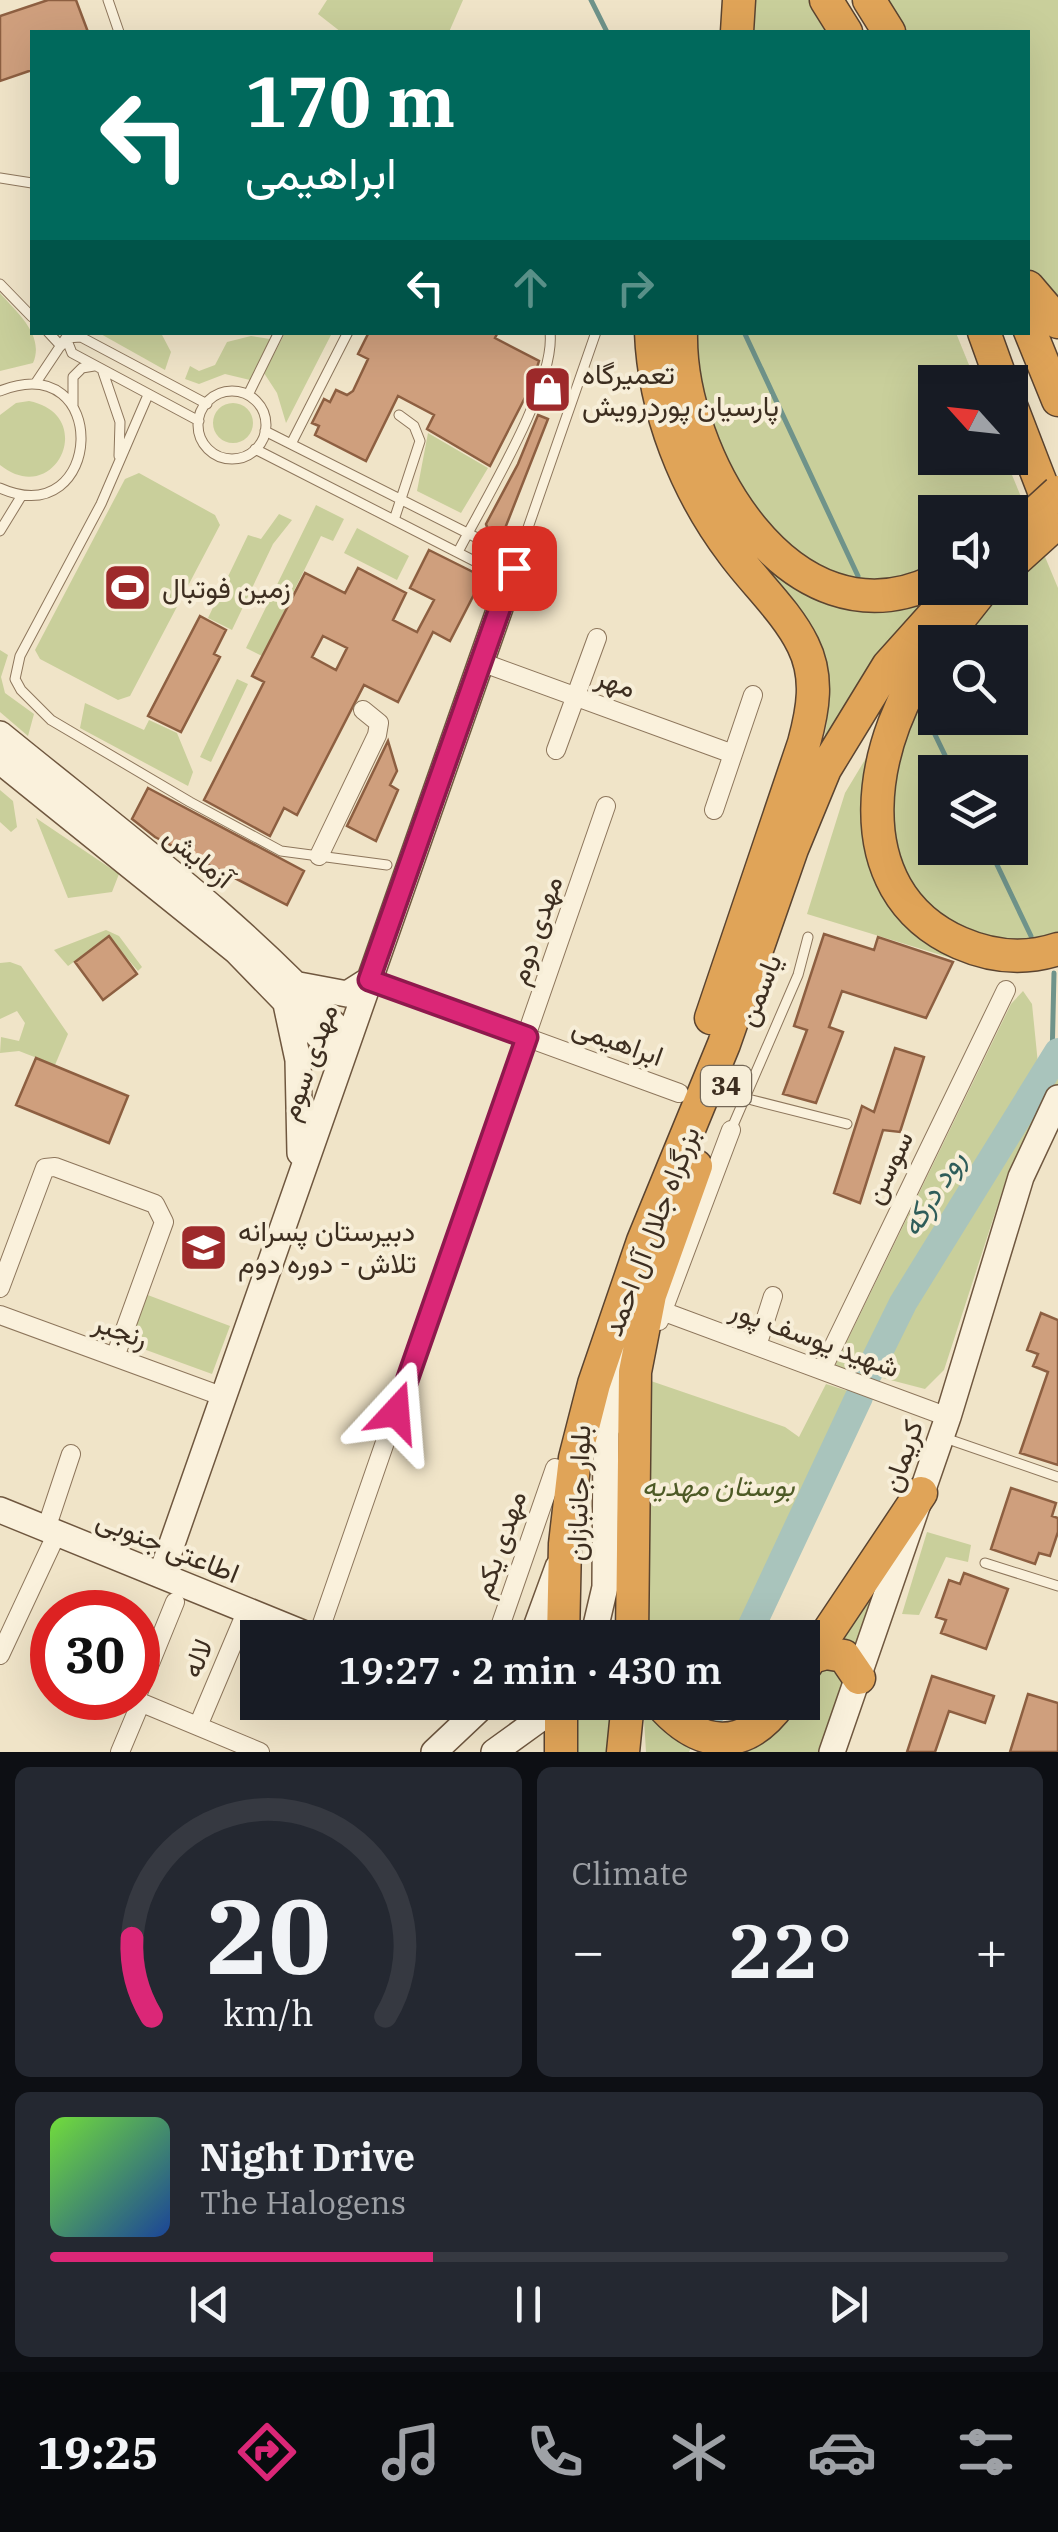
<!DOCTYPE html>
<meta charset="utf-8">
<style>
:root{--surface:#171b24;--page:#242831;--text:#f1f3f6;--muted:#9ea1a6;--line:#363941;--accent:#db2777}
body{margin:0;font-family:"IBM Plex Serif",Vazirmatn,serif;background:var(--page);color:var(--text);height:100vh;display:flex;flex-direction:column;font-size:38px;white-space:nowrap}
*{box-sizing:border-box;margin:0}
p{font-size:32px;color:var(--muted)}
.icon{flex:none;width:55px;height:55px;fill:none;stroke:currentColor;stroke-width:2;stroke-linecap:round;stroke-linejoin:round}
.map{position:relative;height:1752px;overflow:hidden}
.details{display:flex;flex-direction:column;gap:15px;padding:15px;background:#0d0f14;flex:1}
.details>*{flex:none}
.top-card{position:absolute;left:30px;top:30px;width:1000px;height:305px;border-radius:0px;box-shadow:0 10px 40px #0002;background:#00695c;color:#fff;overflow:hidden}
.needle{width:65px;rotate:297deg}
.fabs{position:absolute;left:918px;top:365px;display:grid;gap:20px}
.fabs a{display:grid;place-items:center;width:110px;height:110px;border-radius:0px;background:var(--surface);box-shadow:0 10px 40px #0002;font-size:50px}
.speed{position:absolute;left:30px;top:1590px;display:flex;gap:20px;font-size:50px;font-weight:700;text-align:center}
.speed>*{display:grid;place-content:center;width:130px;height:130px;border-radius:50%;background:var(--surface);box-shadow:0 10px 40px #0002;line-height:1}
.speed .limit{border:15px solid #d22;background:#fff;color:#111}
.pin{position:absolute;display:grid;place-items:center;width:85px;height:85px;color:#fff;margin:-42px;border-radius:20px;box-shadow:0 5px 15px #0006}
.me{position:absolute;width:110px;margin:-55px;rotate:19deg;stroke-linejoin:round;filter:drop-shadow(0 0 8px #0008)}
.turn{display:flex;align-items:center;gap:35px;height:210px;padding:0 50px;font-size:45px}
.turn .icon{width:130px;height:130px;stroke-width:2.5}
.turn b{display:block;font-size:70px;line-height:85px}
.lanes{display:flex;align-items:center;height:95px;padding:0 50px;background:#0003;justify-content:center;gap:50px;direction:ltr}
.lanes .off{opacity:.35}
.big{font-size:75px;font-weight:600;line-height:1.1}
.details .card{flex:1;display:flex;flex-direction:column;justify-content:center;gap:15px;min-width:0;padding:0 35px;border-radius:15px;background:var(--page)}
.details .dial{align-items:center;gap:0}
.dial svg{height:260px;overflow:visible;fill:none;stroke:var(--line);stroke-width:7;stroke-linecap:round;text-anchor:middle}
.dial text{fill:var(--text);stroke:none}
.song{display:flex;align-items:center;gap:30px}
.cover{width:120px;height:120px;border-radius:15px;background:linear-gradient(135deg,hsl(100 70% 55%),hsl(220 70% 35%))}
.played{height:10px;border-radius:5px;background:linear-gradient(90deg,var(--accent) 40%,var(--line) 40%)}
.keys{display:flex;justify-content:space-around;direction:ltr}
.heat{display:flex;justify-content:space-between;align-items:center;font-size:55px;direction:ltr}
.details .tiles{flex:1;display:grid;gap:15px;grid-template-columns:1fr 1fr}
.card:last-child{grid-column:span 2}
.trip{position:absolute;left:240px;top:1620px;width:580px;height:100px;border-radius:0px;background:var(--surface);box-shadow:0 10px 40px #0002;font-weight:600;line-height:100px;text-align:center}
.tabs{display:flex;height:160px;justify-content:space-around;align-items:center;background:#090b0e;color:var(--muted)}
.tabs .icon{width:70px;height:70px}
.tabs .on{color:var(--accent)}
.tabs b{font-size:45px;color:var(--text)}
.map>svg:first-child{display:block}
.green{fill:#c9cf9b;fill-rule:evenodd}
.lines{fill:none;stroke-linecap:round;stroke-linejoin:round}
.stream{stroke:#6f938a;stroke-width:5}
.river{stroke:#a9c4bc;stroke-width:28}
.building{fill:#cf9f7d;stroke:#8d5f41;stroke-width:2.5;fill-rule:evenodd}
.lane-casing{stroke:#8d765c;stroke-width:11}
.street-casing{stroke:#8d765c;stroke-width:20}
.secondary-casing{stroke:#6f573f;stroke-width:28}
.highway-casing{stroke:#5b4430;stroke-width:35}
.lane{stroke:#faf1dc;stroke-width:9}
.street{stroke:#faf1dc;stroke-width:18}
.secondary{stroke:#faf1dc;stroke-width:25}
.highway{stroke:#e0a458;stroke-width:32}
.highway-bridge-casing{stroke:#5b4430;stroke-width:35;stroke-linecap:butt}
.highway-bridge{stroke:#e0a458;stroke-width:32}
.route-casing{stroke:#8e194d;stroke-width:25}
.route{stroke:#db2777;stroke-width:18}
.labels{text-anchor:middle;stroke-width:8;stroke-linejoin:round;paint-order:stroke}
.shield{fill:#f7eed8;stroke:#756857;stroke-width:2.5}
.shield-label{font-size:25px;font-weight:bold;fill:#3d2e20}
.poi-label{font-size:28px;fill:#3d2e20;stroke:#f7eed8;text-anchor:start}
.street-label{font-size:28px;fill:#3d2e20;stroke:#f7eed8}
.park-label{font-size:28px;font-style:italic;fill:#4d5a26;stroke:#f7eed8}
.water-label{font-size:30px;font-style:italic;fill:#2f5d5a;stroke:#f7eed8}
</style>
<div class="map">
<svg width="1058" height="1752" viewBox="0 0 1058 1752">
<rect width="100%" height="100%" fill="#f0e4c8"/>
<!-- green -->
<path class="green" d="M327 0H463L449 32H341L318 14Z
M747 0H812L832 32H745Z
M887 0H1058V313L1028 275V32H907Z
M0 293C17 313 45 335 33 363L0 371Z
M99 333H161L171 352 165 370Z
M285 333H332L286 423 277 393 264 373Z
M690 333H956L976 382H935V458H1005L1024 504 1010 516V512H935V572L897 586 797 565 721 462Z
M251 336 270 339 250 380 225 374 199 384 185 379 190 366 199 371 215 365 227 342Z
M29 401C99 415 55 509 0 465V415L16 403Z
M213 423a20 20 0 1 1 40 0a20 20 0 1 1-40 0Z
M428 433 488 468 461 513 417 491Z
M139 473 215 515 220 525 130 696 118 700 40 659 35 650 125 479Z
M316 505 344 519 333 541 321 536 262 656 246 648Z
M279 514 292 520 273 544 232 630 208 618 248 535 261 539Z
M357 528 409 556 397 580 344 553Z
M740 535C787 598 848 624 924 602L824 739C847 624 774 623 740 535Z
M1043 552 1058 588V941L1004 949 926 915 885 836 902 715 935 660V718H1010V642H949L993 595 1010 588V580ZM935 772H1010V848H935Z
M0 650 8 655 1 677 5 693 34 714 28 736 0 712Z
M237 679 248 684 211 762 200 757Z
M85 703 144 730 149 720 177 733 193 772 188 786 80 728Z
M872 748 916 930 954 959 807 914 845 793Z
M0 790 13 801 17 827 11 832 0 822Z
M36 818 119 874 112 892 68 898Z
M106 930 119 936 142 967 138 971 109 937 68 966 54 950Z
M10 962 21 966 68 1034 55 1065 19 1051 0 1053 1 1037 19 1041 25 1023 17 1011 0 1019V963Z
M1023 991 1032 1004 1038 1064 893 1301 857 1372 835 1366 1011 1004Z
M1058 1068V1089L1009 1170 944 1370 925 1389 875 1376 914 1300Z
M145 1294 230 1326 212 1374 127 1343Z
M648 1380 785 1427 799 1437 826 1384 848 1391 735 1637 647 1638Z
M927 1532 971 1545 968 1562 946 1557 919 1615 902 1614Z
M886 1569 855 1662 827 1644Z
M816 1661 846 1671 824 1752H705L788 1703 802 1702 803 1681Z
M572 1703H621L615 1752H574Z
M643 1703 695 1739 689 1752H646Z"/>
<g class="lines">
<!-- stream -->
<path class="stream" d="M591 0 607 32
M744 332 858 576
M927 718 953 772
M989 848 1031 936
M1052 1061 1054 973"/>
<!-- river -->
<path class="river" d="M869 1372 903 1303 1058 1052
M746 1638 859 1397
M707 1721 716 1702"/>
</g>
<!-- building -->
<path class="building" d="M48 0H76L88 32H32V70L0 81V16Z
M369 332H498L495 338 539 361 532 384 490 466 427 429 434 415 398 396 366 461 315 435 319 426 312 423 324 399 330 402 336 390 347 395 353 391 368 359 358 354Z
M538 415 548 419 502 536 488 530 486 524 518 464Z
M429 550 483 577 450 641 433 632 398 702 364 685 297 815 284 808 270 836 204 800 264 682 252 676 305 573 345 593 358 568 406 593 393 620 417 632 434 600 410 588ZM323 636 347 648 336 670 312 657Z
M200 616 226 630 214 654 220 657 181 732 148 716Z
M388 741 397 771 390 785 398 790 376 841 347 826Z
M148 788 304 871 287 905 155 837 132 819Z
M824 934 874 950 878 937 953 962 926 1018 842 991 829 1027 843 1032 816 1103 783 1094 807 1030 794 1026Z
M109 936 137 974 103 1000 75 962Z
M895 1048 924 1057 900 1132 883 1130 860 1203 834 1193 862 1106 874 1112Z
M36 1058 128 1096 109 1143 16 1105Z
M1041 1313 1058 1320V1465L1020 1453 1048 1372 1033 1366 1038 1354 1027 1350Z
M1011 1488 1056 1503 1052 1516 1058 1518V1532L1050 1556 1039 1553 1035 1564 991 1549Z
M964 1573 1008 1589 986 1649 941 1633 946 1620 936 1617 949 1580 960 1584Z
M932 1676 994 1696 985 1723 949 1711 935 1752H907Z
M1028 1694 1058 1703V1752H1010Z"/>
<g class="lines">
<defs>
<path id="lane" d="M108 0 119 32
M0 178 32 183
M0 284 32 317
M48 332 61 346
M103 372 120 422 119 456
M35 384 67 336
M0 391C112 347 104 534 0 488
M198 425a34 34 0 1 1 68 0a34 34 0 1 1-68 0Z
M148 395 101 504 20 656 15 679 21 690 51 720 190 802 281 851 387 865
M248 395 279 332
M73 405V377L82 368 94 366
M199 421 72 353 66 338 81 337 207 404
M265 431 497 548 505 564 514 568 596 332
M291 444 348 332
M255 449 488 568 505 564
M394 520 420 441 414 426 399 415
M0 531 22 495
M458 552C484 501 556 385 550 332
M752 1100 847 1124
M731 1130 798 975 808 937
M942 1437 1058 1477
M985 1563 1058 1586"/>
<path id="street" d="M481 662 733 754
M556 750 597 638
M714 810 753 695
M319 856 377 735 379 723 363 710
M369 980 679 1093
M0 1288 45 1168 55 1167 155 1204 164 1222 115 1357
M662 1311 948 1417
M0 1315 224 1397
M659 1321 731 1130
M757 1346 773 1296
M822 1370 1006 990
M46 1529 71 1454
M317 1638 606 806
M496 1638 555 1468
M0 1655 57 1533
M138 1693 175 1602
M130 1698 260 1752
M198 1726 247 1610
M120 1752 141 1702"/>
<path id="secondary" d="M0 734C120 832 246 924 348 1040
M0 761 236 951 341 1059
M299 985 347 994 369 980
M286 1004 298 1060 300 1153
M0 1510 315 1638
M161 1575 514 568
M532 1638 558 1567
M593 1638 605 1587 606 1432 629 1353
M434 1752 487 1702
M494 1752 541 1718
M832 1752 948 1417 1021 1177 1058 1098"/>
<path id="highway" d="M826 0 846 32
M869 0 889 32
M737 32 739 0
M1028 287 1058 322
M1028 326 1058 400
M651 332C654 411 686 491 733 553 755 583 787 612 803 645 819 677 813 710 804 743L711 1018
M681 332C678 455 790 651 935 581
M984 332 1002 382
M1010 403 1057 525
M941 642 983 589
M935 650C869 735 839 890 960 943 992 957 1025 960 1058 949
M563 1638 565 1544 575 1458 594 1384 643 1241 724 1044 792 849 825 769 888 666 958 588
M632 1638 635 1372 650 1295 696 1166
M812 1657 826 1653 844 1656 859 1678
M802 1671 921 1493
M659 1702C700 1750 745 1752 781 1702
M561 1752V1702
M623 1752 628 1702"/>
</defs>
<!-- lane casing -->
<use href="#lane" class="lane-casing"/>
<!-- street casing -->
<use href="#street" class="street-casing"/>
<!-- secondary casing -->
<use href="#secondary" class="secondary-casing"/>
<!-- highway casing -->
<use href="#highway" class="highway-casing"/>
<!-- lane -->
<use href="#lane" class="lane"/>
<!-- street -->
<use href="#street" class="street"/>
<!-- secondary -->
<use href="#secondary" class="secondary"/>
<!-- highway -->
<use href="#highway" class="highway"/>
<defs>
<path id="highway-bridge" d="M1010 536 1058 492
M1010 565 1051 528"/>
</defs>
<!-- highway-bridge casing -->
<use href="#highway-bridge" class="highway-bridge-casing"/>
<!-- highway-bridge -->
<use href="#highway-bridge" class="highway-bridge"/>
</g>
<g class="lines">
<defs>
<path id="route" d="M396 1412 527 1037 369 980 514 568"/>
</defs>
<!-- route casing -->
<use href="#route" class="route-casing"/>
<!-- route -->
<use href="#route" class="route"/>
</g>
<!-- icons -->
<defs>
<symbol id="shop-square" viewBox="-11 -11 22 22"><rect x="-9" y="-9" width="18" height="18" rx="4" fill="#9e2a2b" stroke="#f7eed8"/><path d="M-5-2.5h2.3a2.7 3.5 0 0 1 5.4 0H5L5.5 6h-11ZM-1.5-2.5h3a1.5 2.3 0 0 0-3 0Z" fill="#fff"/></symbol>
<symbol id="stadium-square" viewBox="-11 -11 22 22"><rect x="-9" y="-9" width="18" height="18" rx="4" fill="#9e2a2b" stroke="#f7eed8"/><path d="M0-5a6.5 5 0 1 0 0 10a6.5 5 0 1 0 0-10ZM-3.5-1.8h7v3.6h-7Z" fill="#fff"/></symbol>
<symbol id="school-square" viewBox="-11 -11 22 22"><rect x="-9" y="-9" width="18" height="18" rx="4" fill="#9e2a2b" stroke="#f7eed8"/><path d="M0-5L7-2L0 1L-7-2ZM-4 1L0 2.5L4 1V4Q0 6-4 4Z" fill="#fff"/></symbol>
</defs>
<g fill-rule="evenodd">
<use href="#shop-square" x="520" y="362" width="55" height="55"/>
<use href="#stadium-square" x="100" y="560" width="55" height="55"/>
<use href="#school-square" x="176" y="1220" width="55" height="55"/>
</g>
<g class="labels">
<!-- shield labels -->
<rect class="shield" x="701" y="1066" width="50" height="40" rx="8"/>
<g class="shield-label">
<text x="726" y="1095">34</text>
</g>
<!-- poi labels -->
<g class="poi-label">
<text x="582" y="384">تعمیرگاه<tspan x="582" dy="32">پارسیان پوردرویش</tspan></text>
<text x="162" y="598">زمین فوتبال</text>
<text x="238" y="1241">دبیرستان پسرانه<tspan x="238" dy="32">تلاش - دوره دوم</tspan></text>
</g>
<!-- street labels -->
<g class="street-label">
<text transform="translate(616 682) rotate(20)" y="10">مهر</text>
<text transform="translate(199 857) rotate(39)" y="10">آزمایش</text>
<text transform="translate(535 930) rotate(-71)" y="10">مهدی دوم</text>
<text transform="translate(759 990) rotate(-68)" y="10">یاسمن</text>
<text transform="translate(618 1041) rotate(20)" y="10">ابراهیمی</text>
<text transform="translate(308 1062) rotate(-70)" y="10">مهدی سوم</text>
<text transform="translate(888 1167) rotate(-64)" y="10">سوسن</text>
<text transform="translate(651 1231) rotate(-69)" y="10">بزرگراه جلال آل احمد</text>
<text transform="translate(121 1330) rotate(20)" y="10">رنجبر</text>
<text transform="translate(815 1338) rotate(20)" y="10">شهید یوسف پور</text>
<text transform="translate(902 1456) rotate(-71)" y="10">کریمان</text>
<text transform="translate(578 1493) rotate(-88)" y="10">بلوار جانبازان</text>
<text transform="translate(499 1544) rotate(-71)" y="10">مهدی یکم</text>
<text transform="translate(168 1546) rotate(22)" y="10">اطاعتی جنوبی</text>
<text transform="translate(197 1658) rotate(-67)" y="10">لاله</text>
</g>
<!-- park labels -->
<g class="park-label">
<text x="718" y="1496">بوستان مهدیه</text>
</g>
<!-- water labels -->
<g class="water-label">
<text transform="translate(933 1193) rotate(-58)" y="10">رود درکه</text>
</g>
</g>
</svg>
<div class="fabs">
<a><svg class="needle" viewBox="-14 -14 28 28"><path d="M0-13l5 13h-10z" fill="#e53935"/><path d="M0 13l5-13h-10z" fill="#9ea1a6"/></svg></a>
<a><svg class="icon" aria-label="sound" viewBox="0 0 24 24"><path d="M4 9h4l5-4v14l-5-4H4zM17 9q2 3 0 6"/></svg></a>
<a><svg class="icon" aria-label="search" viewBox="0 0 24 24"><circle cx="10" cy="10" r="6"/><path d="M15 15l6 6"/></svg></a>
<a><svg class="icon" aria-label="layers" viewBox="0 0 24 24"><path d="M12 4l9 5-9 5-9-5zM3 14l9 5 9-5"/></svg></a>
</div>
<div class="speed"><div class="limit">30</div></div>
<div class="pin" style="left:514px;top:568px;background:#d93025"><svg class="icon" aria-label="arrive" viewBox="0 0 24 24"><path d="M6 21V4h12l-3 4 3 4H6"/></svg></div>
<svg class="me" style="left:396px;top:1412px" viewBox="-20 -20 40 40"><path d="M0-17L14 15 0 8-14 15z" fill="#db2777" stroke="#fff" stroke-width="4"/></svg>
<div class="trip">19:27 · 2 min · 430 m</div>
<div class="top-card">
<div class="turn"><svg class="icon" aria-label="left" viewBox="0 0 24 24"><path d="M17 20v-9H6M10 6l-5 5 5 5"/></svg><div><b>170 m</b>ابراهیمی</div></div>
<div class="lanes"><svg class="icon" aria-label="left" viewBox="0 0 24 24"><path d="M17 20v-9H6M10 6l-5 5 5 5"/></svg><svg class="icon off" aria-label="ahead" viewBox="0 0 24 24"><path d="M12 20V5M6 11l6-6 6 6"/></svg><svg class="icon off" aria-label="right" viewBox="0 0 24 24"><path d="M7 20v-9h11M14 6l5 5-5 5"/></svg></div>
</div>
</div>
<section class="details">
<div class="tiles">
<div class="card dial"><svg viewBox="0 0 100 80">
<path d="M14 69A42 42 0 1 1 86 69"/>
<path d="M14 69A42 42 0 0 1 8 45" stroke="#db2777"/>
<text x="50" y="56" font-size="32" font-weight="700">20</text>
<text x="50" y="72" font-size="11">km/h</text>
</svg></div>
<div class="card"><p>Climate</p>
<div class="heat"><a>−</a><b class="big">22°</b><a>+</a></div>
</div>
<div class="card">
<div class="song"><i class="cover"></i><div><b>Night Drive</b><p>The Halogens</p></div></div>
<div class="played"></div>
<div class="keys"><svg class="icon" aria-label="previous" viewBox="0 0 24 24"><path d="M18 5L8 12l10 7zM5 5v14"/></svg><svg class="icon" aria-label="pause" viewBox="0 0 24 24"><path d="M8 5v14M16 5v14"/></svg><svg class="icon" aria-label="next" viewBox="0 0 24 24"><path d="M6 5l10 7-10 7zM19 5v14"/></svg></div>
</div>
</div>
</section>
<nav class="tabs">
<b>19:25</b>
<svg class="icon on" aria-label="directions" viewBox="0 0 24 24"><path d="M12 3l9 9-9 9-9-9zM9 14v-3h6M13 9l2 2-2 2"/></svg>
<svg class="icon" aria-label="music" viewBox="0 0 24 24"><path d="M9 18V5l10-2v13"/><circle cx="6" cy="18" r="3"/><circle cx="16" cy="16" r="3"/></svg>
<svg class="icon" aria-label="phone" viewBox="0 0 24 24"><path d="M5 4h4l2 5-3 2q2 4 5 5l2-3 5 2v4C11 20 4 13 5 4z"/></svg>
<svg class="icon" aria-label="climate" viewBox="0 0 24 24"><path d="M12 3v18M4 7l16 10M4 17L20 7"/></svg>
<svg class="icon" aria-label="car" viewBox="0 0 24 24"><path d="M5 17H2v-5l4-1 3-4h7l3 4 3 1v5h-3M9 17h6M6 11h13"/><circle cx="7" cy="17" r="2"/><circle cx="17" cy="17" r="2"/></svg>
<svg class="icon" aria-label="filters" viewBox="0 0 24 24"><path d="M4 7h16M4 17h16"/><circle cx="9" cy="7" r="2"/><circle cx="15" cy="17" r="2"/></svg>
</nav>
